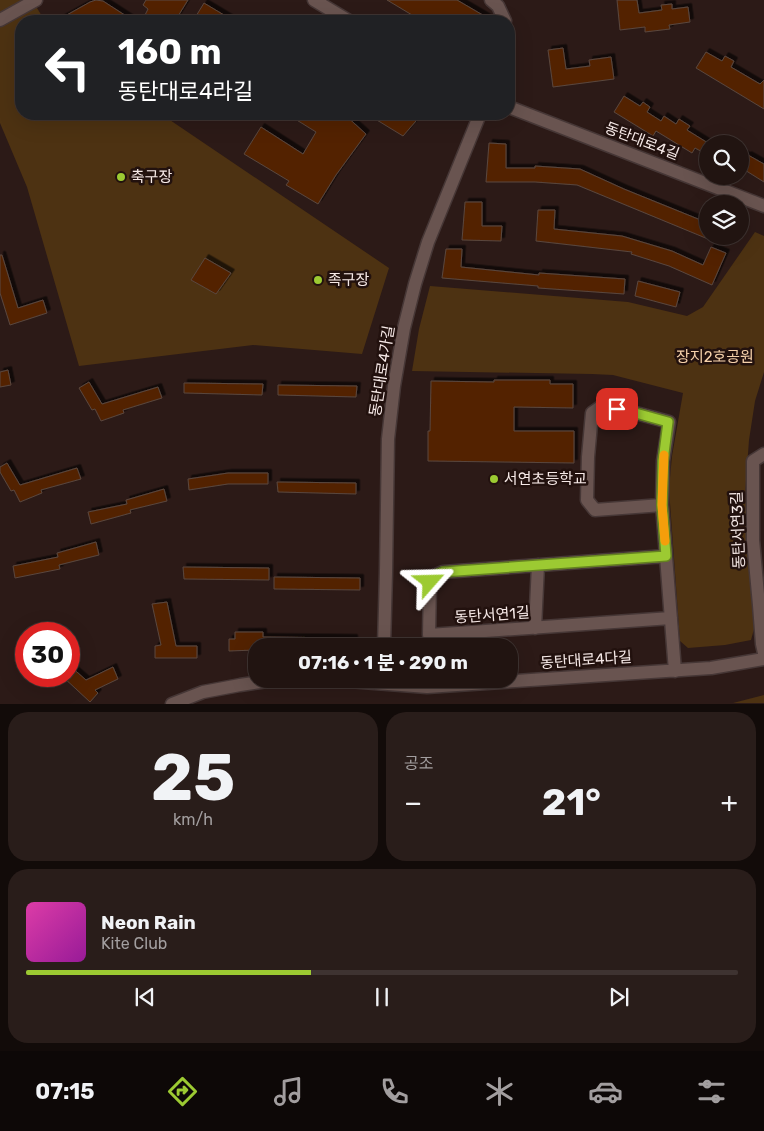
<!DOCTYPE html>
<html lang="ko">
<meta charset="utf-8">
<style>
:root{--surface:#211411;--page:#291d1a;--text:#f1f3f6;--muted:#a29e9f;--line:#3e3331;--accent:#9cca32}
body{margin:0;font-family:Rubik,"Noto Sans KR",sans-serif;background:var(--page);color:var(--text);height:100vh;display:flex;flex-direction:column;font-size:19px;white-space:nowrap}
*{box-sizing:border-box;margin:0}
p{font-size:16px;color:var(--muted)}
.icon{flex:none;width:28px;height:28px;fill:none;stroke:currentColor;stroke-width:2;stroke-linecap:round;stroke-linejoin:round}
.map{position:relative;height:704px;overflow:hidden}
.sheet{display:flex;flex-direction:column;gap:8px;padding:8px;background:#120b09;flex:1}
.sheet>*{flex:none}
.top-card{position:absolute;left:15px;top:15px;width:500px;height:105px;border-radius:20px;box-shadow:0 5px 20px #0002,0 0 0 1px var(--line);background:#202124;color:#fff;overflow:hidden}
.tools{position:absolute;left:699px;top:135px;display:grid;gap:10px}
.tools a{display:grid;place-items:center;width:50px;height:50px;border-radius:50%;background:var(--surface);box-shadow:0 5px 20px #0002,0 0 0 1px var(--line);font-size:25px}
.speed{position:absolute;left:15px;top:622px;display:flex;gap:10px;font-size:25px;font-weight:700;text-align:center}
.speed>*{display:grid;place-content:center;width:65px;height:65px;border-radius:50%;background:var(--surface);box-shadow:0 5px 20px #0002,0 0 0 1px var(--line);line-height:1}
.speed .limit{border:8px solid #d22;background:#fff;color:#111}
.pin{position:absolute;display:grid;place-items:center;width:42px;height:42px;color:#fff;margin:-21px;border-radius:10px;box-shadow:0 2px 8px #0006}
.me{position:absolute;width:55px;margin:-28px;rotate:65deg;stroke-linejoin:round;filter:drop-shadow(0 0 4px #0008)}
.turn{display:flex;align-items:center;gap:18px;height:105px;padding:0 20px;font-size:22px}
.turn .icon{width:65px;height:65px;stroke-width:2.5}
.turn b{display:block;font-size:35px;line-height:42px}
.big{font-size:38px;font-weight:700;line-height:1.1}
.sheet .card{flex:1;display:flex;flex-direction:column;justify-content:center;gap:8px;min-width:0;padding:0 18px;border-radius:20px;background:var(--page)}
.sheet .dial{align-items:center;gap:0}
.dial b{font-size:65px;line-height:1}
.song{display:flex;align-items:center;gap:15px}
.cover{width:60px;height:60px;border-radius:8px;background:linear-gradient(135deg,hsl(320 70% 55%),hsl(300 70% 35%))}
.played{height:5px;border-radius:2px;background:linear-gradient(90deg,var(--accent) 40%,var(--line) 40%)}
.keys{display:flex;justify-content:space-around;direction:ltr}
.heat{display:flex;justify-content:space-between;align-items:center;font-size:28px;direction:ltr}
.sheet .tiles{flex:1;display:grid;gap:8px;grid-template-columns:1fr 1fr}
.card:last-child{grid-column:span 2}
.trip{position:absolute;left:248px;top:638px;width:270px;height:50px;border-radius:20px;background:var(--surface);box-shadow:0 5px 20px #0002,0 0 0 1px var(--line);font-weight:700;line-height:50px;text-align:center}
.dock{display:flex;height:80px;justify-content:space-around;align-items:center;background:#0d0807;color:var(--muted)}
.dock .icon{width:35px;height:35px}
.dock .on{color:var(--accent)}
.dock b{font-size:22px;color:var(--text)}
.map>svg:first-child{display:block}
.green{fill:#4d3212}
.building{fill:#522405;stroke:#5a473e;filter:url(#shadow)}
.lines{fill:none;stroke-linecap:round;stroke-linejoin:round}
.minor-casing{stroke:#463736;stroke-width:15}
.minor{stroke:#695450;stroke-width:12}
.route-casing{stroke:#658320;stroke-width:12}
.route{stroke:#9cca32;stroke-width:9}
.slow{stroke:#f59e0b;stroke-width:9}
.poi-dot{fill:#9cca32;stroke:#22110e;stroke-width:2}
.labels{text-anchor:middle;stroke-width:5;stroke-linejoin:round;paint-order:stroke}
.street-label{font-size:15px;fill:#f6e9e7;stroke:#22110e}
.poi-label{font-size:15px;fill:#f6e9e7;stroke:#22110e;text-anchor:start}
.park-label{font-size:15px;fill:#f6d1aa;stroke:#22110e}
</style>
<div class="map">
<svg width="764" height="704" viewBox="0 0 764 704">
<defs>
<filter id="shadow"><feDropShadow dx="3.5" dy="-3.5" stdDeviation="0" flood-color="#0009"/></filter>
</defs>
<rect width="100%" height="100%" fill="#2c1a17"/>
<!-- green -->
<path class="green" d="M0 0H32L45 21H21V114H161L389 268 362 354 253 345 79 366 27 187 0 123Z
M755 232 764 236V372L755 401 749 440 745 494 754 629 751 640 725 645 688 648 680 641 669 489 672 456 683 393 613 375 592 374 412 371 419 329 430 286 628 302 687 316 703 307Z
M764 695V703H733Z"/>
<!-- building -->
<path class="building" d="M96 0 103 1 134 21H56L90 2Z
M146 0H188L175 21H142L148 9 143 5Z
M387 0H457L493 21H422Z
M617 0H637L639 13 662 10 661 5 672 4V9L688 7 690 22 669 25 670 29 645 32V27L620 30Z
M204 3 234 21H193Z
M563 48 566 69 590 66 589 60 611 57 614 79 553 87 548 50Z
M706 52 722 61 725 56 734 61 731 67 760 84 764 80V109L696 68Z
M624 96 640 106 643 102 650 107 647 112 661 121 664 116 676 124 679 119 690 126 687 130 708 143V155L695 148 692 153 656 131 653 136 614 112Z
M287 114H328L332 117 335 114H344L366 134 336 175 318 204 286 185 289 181 244 154 261 127 303 154 316 132Z
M367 114H422L403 136Z
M489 143 506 144V168H535V166L580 169 624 189 708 223V239L577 185 535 182H486Z
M740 152 747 156 748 155 764 164V182L740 167Z
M465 202H482V226H502L501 241 462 240Z
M538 210H555L554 229 622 236 672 251 703 265 711 247 726 253 712 285 669 266 631 254 632 252 536 241Z
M446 249H462L461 267 539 275V273L625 279 624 294 538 288V286L442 278Z
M0 255H2L18 308 43 300 47 313 10 325 0 293Z
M205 258 231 273 216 294 191 280Z
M638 281 680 292 676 307 635 296Z
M8 370 11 385 0 387V372Z
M494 380H550V384H573V408L514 407V431H574V463L428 461V431H430L431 381 494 382Z
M89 382 102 404 158 387 162 398 123 410 124 413 101 421 95 409 92 410 79 388Z
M184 383 263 384 262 395 184 393Z
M278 385 357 386 356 397 278 395Z
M7 463 20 485 77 468 81 479 41 490 42 493 20 502 14 490 11 491 0 472V467Z
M228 473H268V484H228L189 490 188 479Z
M277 482 356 483V494L278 492Z
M164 489 167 501 130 510 131 513 91 524 88 512 127 504 126 500Z
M96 542 99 555 59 565 60 569 15 578 13 566 58 557 57 553Z
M183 567 269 568V580L184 579Z
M274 577 360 578V590L274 589Z
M167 602 176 646H197V658H155V646L161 645 152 604Z
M235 632H263V637L354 638V646H256V650L229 651V639H235Z
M69 665 86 680 113 667 118 679 95 690 98 693 90 702 62 676H69Z"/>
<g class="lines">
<defs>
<path id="minor" d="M314 0 349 21
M491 0 498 6 505 21
M0 20 36 0
M509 107 764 206
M764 454 753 461V540L759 605 764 604
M662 505 595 510 587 500 588 457 592 413 602 406 632 412 669 422 663 461 662 505 675 671
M666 556 443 572 436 575 430 582 429 635 671 618
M759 605 762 644 764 653
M535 628 538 565
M384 646 386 572 388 439 394 386 404 328 415 284 428 242 480 114
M172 704 203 692 240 685 267 681 298 680H336L427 687 711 668 764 659"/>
</defs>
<!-- minor casing -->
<use href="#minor" class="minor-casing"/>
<!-- minor -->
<use href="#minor" class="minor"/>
</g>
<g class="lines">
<defs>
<path id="route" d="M430 582 436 575 443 572 666 556 662 505 663 461 668 422 632 412 617 409"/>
</defs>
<!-- route casing -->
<use href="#route" class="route-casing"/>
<!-- route -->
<use href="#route" class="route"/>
<!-- slow -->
<path class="slow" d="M664 455 662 505 665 541"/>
</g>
<!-- markers -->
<g class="poi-dot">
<circle cx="121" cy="177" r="5"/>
<circle cx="318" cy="280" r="5"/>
<circle cx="494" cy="479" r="5"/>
</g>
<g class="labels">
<!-- street labels -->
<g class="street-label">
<text transform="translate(642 141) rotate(21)" y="5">동탄대로4길</text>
<text transform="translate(382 371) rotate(-81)" y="5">동탄대로4가길</text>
<text transform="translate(738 530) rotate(-92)" y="5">동탄서연3길</text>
<text transform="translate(492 615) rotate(-4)" y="5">동탄서연1길</text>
<text transform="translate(586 660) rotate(-4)" y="5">동탄대로4다길</text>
</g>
<!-- poi labels -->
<g class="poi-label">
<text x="131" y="182">축구장</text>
<text x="328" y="285">족구장</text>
<text x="504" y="484">서연초등학교</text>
</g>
<!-- park labels -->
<g class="park-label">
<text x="715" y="362">장지2호공원</text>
</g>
</g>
</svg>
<div class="tools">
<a><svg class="icon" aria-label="search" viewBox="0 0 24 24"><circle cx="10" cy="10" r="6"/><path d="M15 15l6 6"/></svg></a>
<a><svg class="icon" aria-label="layers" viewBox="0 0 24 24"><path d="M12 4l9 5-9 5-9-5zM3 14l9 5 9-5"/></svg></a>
</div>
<div class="speed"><div class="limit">30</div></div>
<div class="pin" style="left:617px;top:409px;background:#d93025"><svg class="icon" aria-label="arrive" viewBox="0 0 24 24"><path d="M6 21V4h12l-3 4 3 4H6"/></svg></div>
<svg class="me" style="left:430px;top:582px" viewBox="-20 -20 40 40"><path d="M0-17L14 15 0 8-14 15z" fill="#9cca32" stroke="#fff" stroke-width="4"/></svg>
<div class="trip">07:16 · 1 분 · 290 m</div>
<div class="top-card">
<div class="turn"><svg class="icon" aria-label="left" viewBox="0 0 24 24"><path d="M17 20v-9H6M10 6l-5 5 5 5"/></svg><div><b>160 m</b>동탄대로4라길</div></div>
</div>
</div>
<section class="sheet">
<div class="tiles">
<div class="card dial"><b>25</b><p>km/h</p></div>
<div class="card"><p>공조</p>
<div class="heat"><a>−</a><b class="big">21°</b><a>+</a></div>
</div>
<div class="card">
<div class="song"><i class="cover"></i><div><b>Neon Rain</b><p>Kite Club</p></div></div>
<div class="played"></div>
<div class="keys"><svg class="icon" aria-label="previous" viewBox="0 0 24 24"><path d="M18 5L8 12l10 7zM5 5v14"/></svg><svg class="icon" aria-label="pause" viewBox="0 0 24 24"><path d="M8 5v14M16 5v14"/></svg><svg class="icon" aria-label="next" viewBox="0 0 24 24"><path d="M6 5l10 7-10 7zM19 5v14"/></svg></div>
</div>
</div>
</section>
<nav class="dock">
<b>07:15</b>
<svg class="icon on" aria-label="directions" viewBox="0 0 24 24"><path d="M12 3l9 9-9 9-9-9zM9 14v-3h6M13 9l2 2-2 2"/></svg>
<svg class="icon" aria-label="music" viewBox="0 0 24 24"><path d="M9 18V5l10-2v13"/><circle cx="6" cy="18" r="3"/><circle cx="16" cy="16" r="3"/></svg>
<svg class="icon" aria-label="phone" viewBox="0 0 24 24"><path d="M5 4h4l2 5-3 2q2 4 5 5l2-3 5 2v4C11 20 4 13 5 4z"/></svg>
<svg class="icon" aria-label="climate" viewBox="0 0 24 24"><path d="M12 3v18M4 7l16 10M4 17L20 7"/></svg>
<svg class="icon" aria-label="car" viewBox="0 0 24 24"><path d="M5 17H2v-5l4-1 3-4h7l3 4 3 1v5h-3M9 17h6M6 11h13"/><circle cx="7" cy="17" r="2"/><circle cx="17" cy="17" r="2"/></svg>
<svg class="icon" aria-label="filters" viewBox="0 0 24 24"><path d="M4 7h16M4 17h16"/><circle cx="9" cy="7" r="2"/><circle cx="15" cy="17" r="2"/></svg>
</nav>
